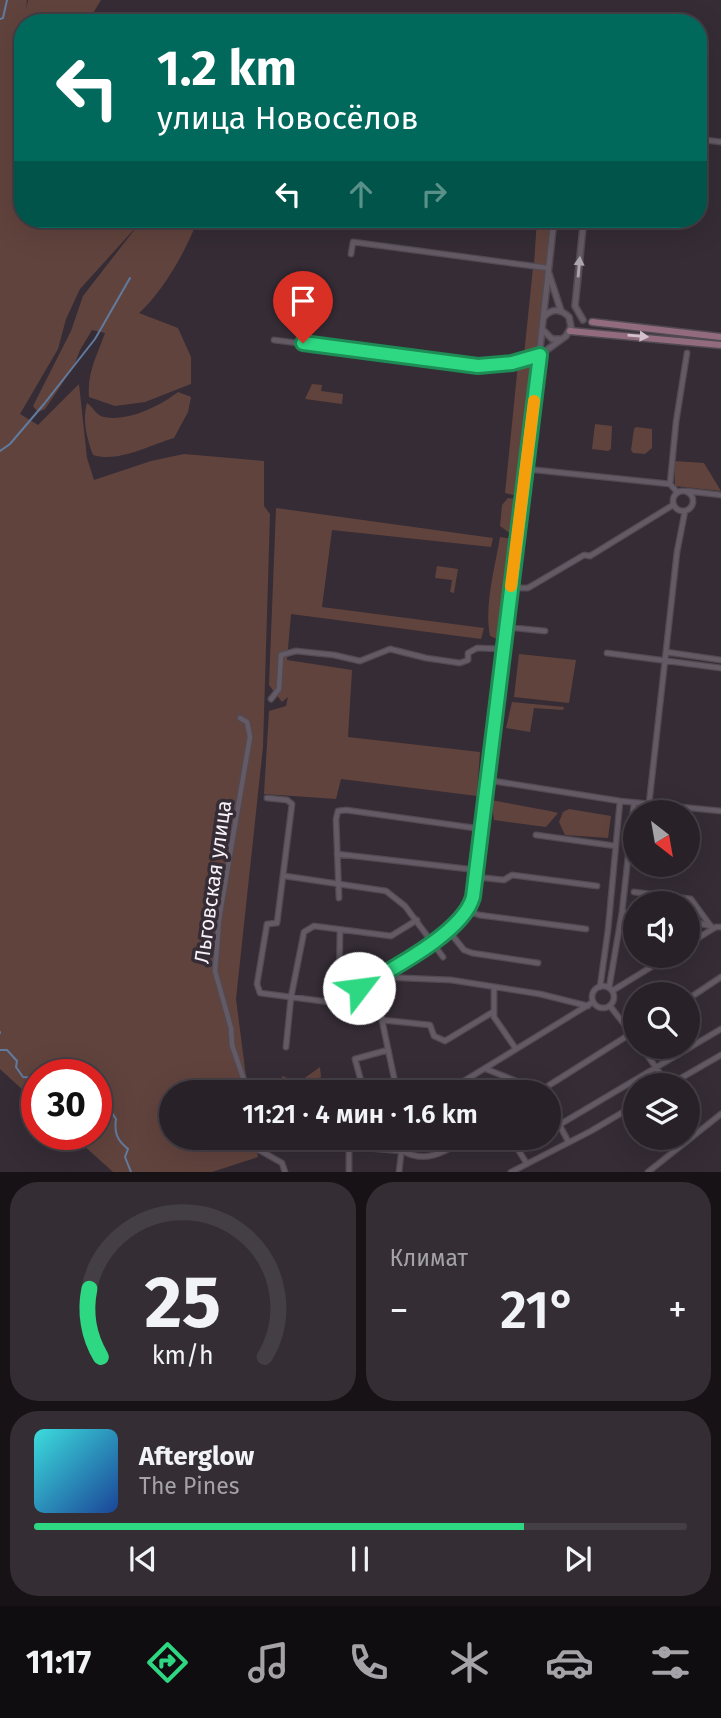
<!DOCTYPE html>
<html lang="ru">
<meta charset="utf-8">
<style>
:root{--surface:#282128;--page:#342e34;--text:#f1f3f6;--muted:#a5a3a8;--line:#443e45;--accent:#2ed883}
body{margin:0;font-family:"Fira Sans",sans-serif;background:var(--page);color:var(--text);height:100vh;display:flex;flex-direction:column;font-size:26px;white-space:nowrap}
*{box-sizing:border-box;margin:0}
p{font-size:23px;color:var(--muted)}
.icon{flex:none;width:38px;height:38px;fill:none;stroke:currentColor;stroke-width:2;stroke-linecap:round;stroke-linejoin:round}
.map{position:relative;height:1172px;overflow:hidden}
.side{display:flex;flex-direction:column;gap:10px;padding:10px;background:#161216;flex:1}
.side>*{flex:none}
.hud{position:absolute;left:14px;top:14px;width:693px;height:214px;border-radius:28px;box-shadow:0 7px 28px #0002,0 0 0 2px var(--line);background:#00695c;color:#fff;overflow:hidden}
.needle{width:46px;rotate:149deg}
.buttons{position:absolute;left:623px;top:800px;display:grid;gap:14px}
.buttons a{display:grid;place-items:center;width:77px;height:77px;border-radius:50%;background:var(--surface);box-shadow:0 7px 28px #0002,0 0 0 2px var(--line);font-size:35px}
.speed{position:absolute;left:21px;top:1059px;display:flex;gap:14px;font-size:35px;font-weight:700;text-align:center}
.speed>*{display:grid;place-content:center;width:91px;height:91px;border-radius:50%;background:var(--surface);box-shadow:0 7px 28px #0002,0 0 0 2px var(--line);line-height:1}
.speed .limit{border:10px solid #d22;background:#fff;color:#111}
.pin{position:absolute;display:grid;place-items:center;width:60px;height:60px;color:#fff;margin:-72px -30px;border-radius:50% 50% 50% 0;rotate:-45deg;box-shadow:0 0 7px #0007}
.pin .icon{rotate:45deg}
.me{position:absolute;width:77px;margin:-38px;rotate:60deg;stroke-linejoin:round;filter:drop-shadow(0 0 5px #0008)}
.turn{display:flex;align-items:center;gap:24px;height:147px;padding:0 28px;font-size:32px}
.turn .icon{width:91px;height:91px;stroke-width:2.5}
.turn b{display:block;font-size:49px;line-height:60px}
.lanes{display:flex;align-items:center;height:66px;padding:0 28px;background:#0003;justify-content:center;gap:35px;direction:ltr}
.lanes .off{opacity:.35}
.big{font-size:52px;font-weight:600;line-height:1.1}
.side .tile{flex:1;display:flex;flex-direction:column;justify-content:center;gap:10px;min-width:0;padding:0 24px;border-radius:28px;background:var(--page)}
.side .dial{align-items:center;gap:0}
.dial svg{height:182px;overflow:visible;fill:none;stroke:var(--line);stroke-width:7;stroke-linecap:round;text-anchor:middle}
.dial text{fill:var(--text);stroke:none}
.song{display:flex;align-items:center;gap:21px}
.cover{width:84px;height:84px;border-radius:10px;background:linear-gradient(135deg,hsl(180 70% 55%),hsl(220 70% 35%))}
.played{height:7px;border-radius:4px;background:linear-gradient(90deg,var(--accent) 75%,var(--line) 75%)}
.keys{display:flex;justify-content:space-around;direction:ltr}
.heat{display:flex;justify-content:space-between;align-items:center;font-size:38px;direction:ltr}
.side .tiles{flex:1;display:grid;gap:10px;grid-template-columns:1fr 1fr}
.tile:last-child{grid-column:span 2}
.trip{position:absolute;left:159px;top:1080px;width:402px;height:70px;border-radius:35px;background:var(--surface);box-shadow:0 7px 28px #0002,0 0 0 2px var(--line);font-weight:600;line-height:70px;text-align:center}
.dock{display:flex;height:112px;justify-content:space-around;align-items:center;background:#100d10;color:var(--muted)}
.dock .icon{width:49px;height:49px}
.dock .on{color:var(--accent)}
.dock b{font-size:32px;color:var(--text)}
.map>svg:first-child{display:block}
.green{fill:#61433d}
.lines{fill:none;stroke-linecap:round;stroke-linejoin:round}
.stream{stroke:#607ba0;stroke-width:2}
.minor-casing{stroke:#514a51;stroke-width:7}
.tertiary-casing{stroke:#514a51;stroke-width:8}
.secondary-casing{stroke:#514a51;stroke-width:9}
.minor{stroke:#645a65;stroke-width:4.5}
.tertiary{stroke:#645a65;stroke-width:5}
.secondary{stroke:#926c7e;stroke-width:6}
.oneway{fill:#ada5ae}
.oneway2{fill:#d3c2cd}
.route-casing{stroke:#1e8c55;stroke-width:18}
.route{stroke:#2ed883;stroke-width:12}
.slow{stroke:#f59e0b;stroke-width:12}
.labels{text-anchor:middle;stroke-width:7;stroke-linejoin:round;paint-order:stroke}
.street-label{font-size:21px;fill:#f6f0f7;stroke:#352c36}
</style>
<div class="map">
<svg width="721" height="1172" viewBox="0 0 721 1172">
<rect width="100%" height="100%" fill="#352c36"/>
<!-- green -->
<path class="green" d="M0 0H27L26 10 28 0H101L87 23H23V139L17 147 23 152V219H132L140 224 144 219H198C187 249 163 292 139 313L178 328 191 357V384L145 402 115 406 89 397C87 372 97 356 105 333L92 330 80 350 74 366 45 409 38 412 33 406 71 331 83 296 138 225 80 289 66 319 58 349 20 414 38 425 79 384 87 458 94 480 151 461 184 454 264 461V506L270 514 263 747 236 999 248 1092H172V1138H255L258 1157 212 1172H113L71 1134H96V1074H37V1103L0 1069Z
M537 219H552L547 266 534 264Z
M533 268 547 270 536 352 524 355Z
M534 361 518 496 505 493 518 364Z
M312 384 322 385 321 391 343 394 342 404 305 399Z
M178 392 191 397 188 412 174 438C149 445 119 463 93 455 87 439 82 420 87 403 93 407 97 416 104 417 128 422 160 406 178 392Z
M595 424 612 426 611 449 608 451 592 449Z
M636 427 652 429V448L645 454 633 453 631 450 634 429Z
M674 461 704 463 721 491 675 486Z
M508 498 518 499 514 536 500 526 502 505Z
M276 508 493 538 491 547 332 530 322 607 484 628 481 639 291 614 287 660 352 670 348 737 480 752 477 796 341 779 336 799 264 794 269 711 286 706 288 697 282 702 269 685Z
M500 537 513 539 502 641 490 636C484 605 495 568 500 537Z
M437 566 458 569 454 593 450 592 452 580 435 578Z
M519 654 576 660 569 703 514 697Z
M512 702 564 707 563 710 534 708 530 732 506 728Z
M491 800 550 811 558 813 546 827 494 820Z
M569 809 611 816 608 838 565 835 559 822 563 812Z
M320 1067 321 1077C305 1088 301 1092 281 1092L282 1076 299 1082Z"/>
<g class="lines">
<!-- stream -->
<path class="stream" d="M0 19 3 18 7 0
M0 451 10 444 44 404 95 339 130 278
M0 1032V1033
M0 1050H7L17 1061 16 1067 23 1077 37 1078
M96 1113 104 1106 108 1107 116 1119C114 1133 117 1140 128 1149L125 1157 131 1172"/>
<defs>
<path id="minor" d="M698 139 721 142
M351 254 353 242 548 268
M274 340 478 366 512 363 540 355
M526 469 670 484 677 492
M670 484 676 422 687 353
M673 501a10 10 0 1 1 20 0a10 10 0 1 1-20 0Z
M687 491 721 495
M511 588H528L584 555 590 556 673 505
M505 627 545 631
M666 652 721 660
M607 653 721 668
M271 699 279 689 281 655 296 651 334 655 360 661 390 649 426 658 460 663 468 660V653L477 648 503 649
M240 718 247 722 250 737 219 919 215 971 231 1028 232 1045 248 1092
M487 780 620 801 721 811
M267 798 287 800 292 804 277 923 267 924 257 984 260 993 329 1002 339 1000 401 965 459 922 471 905 476 877 532 421
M649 804 677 552 685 511
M536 835 616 846
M337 854 477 870
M285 876 386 891 405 906 443 957
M476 877 504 880 512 875 597 886
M634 892 691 899 710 925
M339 898 336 819 338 811 346 810 482 829
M468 911 479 915 586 929
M622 912 635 914
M688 921 711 926
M448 930 464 950 472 953 538 963
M688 944 716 927H721
M379 977 378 1001 397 1092
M380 977 451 980 540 994 588 1006
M592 997a11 11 0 1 1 22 0a11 11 0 1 1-22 0Z
M494 987V1017L516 1049
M600 987 608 930 620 801
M609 988 622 912 634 803
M612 991 669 956
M339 999 340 930
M688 999 721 977
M610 1006 635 1038
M382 1020 430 1025 434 1036 445 1041 493 1012
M641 1046 668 1085
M286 1047 291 997 304 932 314 926 391 936 417 920
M486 1069 541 1091
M669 1085 721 1055
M540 1091 635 1031
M364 1092 355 1059 388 1050
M446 1092 593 1002
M550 1107 568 1141
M559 1125 721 1029
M257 1138 259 1150 282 1163 285 1172
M511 1138 527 1164
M349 1142 355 1147 403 1151C427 1165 447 1150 468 1138
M349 1172V1143
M399 1172 403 1138
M511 1172 591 1131 635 1105
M648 1172 721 1114"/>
<path id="tertiary" d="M554 222 573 223 583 227 575 306 583 320
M549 274 561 311
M543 330 552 339H560
M540 355 566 336 571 327 569 317C561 309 552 308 544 317
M532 421 554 219"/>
<path id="secondary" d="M592 322 721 337
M570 331 721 345"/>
</defs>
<!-- minor casing -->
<use href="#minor" class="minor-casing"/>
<!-- tertiary casing -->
<use href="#tertiary" class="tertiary-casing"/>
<!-- secondary casing -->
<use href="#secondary" class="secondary-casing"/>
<!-- minor -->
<use href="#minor" class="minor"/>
<!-- tertiary -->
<use href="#tertiary" class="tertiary"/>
<!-- secondary -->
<use href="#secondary" class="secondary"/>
</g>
<!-- one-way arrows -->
<defs><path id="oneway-solid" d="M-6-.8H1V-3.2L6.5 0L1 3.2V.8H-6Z" transform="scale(1.75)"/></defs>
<use class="oneway" href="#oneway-solid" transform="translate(579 267) rotate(-85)"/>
<use class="oneway2" href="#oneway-solid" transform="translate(638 336) rotate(5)"/>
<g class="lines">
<defs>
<path id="route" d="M303 343 478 366 512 363 540 355 473 897C463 933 391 969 359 988"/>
</defs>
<!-- route casing -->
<use href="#route" class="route-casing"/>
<!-- route -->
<use href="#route" class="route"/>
<!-- slow -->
<path class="slow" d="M511 586 534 401"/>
</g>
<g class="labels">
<!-- street labels -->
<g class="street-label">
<text transform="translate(213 882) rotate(-82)" y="7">Льговская улица</text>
</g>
</g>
</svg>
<div class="buttons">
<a><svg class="needle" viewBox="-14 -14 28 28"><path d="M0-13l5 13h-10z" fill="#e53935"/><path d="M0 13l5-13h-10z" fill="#a5a3a8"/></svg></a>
<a><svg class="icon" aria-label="sound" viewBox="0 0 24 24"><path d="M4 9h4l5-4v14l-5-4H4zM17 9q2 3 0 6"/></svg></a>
<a><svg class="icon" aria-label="search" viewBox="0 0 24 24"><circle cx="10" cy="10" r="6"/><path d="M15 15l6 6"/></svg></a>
<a><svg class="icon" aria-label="layers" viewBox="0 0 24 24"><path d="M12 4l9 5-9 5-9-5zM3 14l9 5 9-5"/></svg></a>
</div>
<div class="speed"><div class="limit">30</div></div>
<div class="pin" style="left:303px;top:343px;background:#d93025"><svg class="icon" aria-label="arrive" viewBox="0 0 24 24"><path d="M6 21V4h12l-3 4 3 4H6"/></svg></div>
<svg class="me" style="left:359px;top:988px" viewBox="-20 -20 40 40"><circle r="19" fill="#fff"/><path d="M0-13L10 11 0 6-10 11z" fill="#2ed883"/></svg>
<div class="trip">11:21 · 4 мин · 1.6 km</div>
<div class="hud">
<div class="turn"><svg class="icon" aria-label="left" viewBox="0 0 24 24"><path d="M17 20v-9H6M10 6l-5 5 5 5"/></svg><div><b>1.2 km</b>улица Новосёлов</div></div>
<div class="lanes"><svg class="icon" aria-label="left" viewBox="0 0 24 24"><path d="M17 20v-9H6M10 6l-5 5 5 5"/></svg><svg class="icon off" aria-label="ahead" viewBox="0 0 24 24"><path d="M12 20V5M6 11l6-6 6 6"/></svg><svg class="icon off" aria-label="right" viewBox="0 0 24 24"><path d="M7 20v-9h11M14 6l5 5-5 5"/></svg></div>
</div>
</div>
<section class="side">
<div class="tiles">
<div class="tile dial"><svg viewBox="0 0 100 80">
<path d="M14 69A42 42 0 1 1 86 69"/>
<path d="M14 69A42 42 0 0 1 9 39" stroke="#2ed883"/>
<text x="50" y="56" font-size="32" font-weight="700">25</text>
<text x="50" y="72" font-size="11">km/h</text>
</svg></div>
<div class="tile"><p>Климат</p>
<div class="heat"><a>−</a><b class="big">21°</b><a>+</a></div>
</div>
<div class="tile">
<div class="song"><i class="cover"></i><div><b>Afterglow</b><p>The Pines</p></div></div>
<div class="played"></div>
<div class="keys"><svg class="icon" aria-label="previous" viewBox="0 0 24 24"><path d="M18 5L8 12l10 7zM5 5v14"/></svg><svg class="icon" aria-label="pause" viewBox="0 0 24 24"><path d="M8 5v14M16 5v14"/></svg><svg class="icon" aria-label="next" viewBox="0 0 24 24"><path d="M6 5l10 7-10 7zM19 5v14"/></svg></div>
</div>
</div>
</section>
<nav class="dock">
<b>11:17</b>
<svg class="icon on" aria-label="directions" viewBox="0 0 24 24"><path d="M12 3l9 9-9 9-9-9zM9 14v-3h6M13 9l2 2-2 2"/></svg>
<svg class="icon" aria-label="music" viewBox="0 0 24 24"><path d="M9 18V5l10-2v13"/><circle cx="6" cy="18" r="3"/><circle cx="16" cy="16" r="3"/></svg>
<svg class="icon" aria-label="phone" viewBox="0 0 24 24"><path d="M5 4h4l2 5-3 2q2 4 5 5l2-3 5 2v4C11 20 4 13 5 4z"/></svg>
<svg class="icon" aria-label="climate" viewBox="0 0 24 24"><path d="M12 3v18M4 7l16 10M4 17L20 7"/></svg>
<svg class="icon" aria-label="car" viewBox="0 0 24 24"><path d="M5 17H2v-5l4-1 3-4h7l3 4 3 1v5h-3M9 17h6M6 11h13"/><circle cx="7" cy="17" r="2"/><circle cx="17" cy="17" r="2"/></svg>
<svg class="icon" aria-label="filters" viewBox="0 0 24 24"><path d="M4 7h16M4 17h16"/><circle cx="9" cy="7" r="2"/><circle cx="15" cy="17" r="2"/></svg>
</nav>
